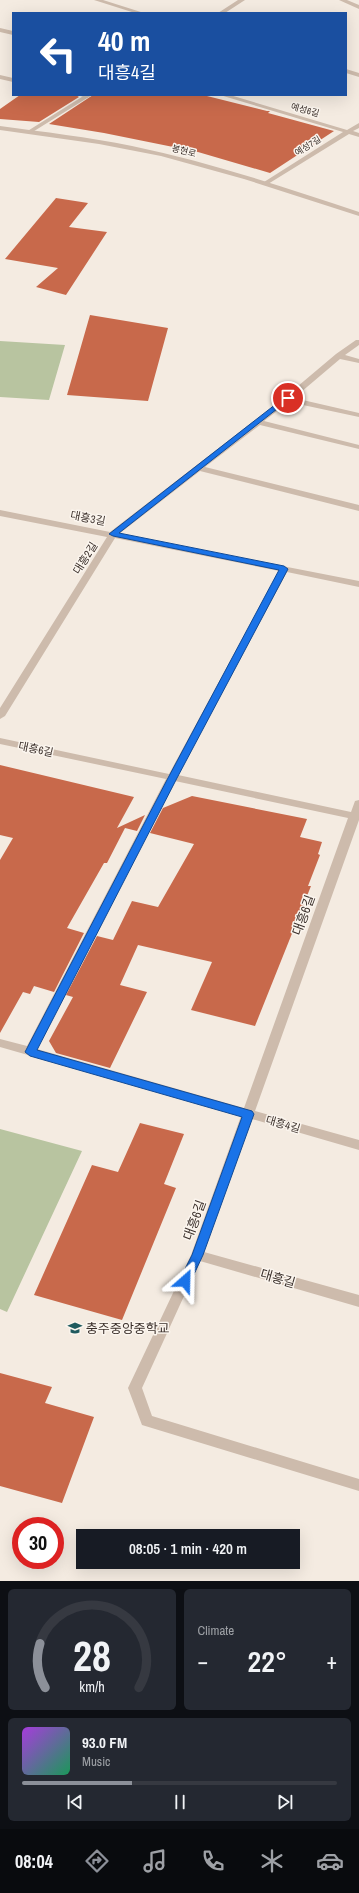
<!DOCTYPE html>
<meta charset="utf-8">
<style>
:root{--surface:#171b24;--page:#242831;--text:#f1f3f6;--muted:#9ea1a6;--line:#363941;--accent:#8c9099}
body{margin:0;font-family:"Archivo Narrow","Noto Sans KR",sans-serif;background:var(--page);color:var(--text);height:100vh;display:flex;flex-direction:column;font-size:15px;white-space:nowrap}
*{box-sizing:border-box;margin:0}
p{font-size:13px;color:var(--muted)}
.icon{flex:none;width:22px;height:22px;fill:none;stroke:currentColor;stroke-width:2;stroke-linecap:round;stroke-linejoin:round}
.map{position:relative;height:1581px;overflow:hidden}
.sheet{display:flex;flex-direction:column;gap:8px;padding:8px;background:#0d0f14;flex:1}
.sheet>*{flex:none}
.hud{position:absolute;left:12px;top:12px;width:335px;height:84px;border-radius:0px;box-shadow:0 4px 16px #0002;background:#1a4fa0;color:#fff;overflow:hidden}
.speed{position:absolute;left:12px;top:1517px;display:flex;gap:8px;font-size:20px;font-weight:700;text-align:center}
.speed>*{display:grid;place-content:center;width:52px;height:52px;border-radius:50%;background:var(--surface);box-shadow:0 4px 16px #0002;line-height:1}
.speed .limit{border:6px solid #d22;background:#fff;color:#111}
.pin{position:absolute;display:grid;place-items:center;width:34px;height:34px;color:#fff;margin:-17px;border:2px solid #fff;border-radius:50%;box-shadow:0 1px 4px #0007}
.me{position:absolute;width:44px;margin:-22px;rotate:25deg;stroke-linejoin:round;filter:drop-shadow(0 0 3px #0008)}
.turn{display:flex;align-items:center;gap:14px;height:84px;padding:0 20px;font-size:18px}
.turn .icon{width:52px;height:52px;stroke-width:2.5}
.turn b{display:block;font-size:28px;line-height:34px}
.big{font-size:30px;font-weight:600;line-height:1.1}
.sheet .widget{flex:1;display:flex;flex-direction:column;justify-content:center;gap:6px;min-width:0;padding:0 14px;border-radius:6px;background:var(--page)}
.sheet .dial{align-items:center;gap:0}
.dial svg{height:104px;overflow:visible;fill:none;stroke:var(--line);stroke-width:7;stroke-linecap:round;text-anchor:middle}
.dial text{fill:var(--text);stroke:none}
.song{display:flex;align-items:center;gap:12px}
.cover{width:48px;height:48px;border-radius:6px;background:linear-gradient(135deg,hsl(280 70% 55%),hsl(150 70% 35%))}
.played{height:4px;border-radius:2px;background:linear-gradient(90deg,var(--accent) 35%,var(--line) 35%)}
.keys{display:flex;justify-content:space-around;direction:ltr}
.heat{display:flex;justify-content:space-between;align-items:center;font-size:22px;direction:ltr}
.sheet .tiles{flex:1;display:grid;gap:8px;grid-template-columns:1fr 1fr}
.widget:last-child{grid-column:span 2}
.trip{position:absolute;left:76px;top:1529px;width:224px;height:40px;border-radius:0px;background:var(--surface);box-shadow:0 4px 16px #0002;font-weight:600;line-height:40px;text-align:center}
.tabs{display:flex;height:64px;justify-content:space-around;align-items:center;background:#090b0e;color:var(--muted)}
.tabs .icon{width:28px;height:28px}
.tabs .current{color:var(--accent)}
.tabs b{font-size:18px;color:var(--text)}
.map>svg:first-child{display:block}
.green{fill:#b8c4a0}
.building{fill:#c8694b}
.lines{fill:none;stroke-linecap:round;stroke-linejoin:round}
.service{fill:#cdbbac;fill-rule:evenodd}
.minor{fill:#cdbbac;fill-rule:evenodd}
.tertiary{fill:#cdbbac;fill-rule:evenodd}
.route{fill:#1a73e8;stroke:#114b97}
.labels{text-anchor:middle;stroke-width:3;stroke-linejoin:round;paint-order:stroke}
.far-street-label{font-size:9px;fill:#3b302b;stroke:#fbf5ee}
.street-label{font-size:11px;fill:#3b302b;stroke:#fbf5ee}
.near-street-label{font-size:13px;fill:#3b302b;stroke:#fbf5ee}
.near-poi-label{font-size:13px;fill:#3b302b;stroke:#fbf5ee;text-anchor:start}
</style>
<div class="map">
<svg width="359" height="1581" viewBox="0 0 359 1581">
<rect width="100%" height="100%" fill="#f4ebe1"/>
<!-- green -->
<path class="green" d="M0 341 65 345 49 400 0 397Z
M0 1129 82 1151 7 1312 0 1309Z"/>
<!-- building -->
<path class="building" d="M20 95H76L79 97 39 122 0 119V109Z
M93 95H203L267 111H270L268 113 334 131 270 173 198 152 104 133 49 124Z
M56 198 88 203 69 227 107 232 66 295 36 287 58 268 5 259Z
M90 315 168 328 148 401 67 395Z
M0 765 134 797 117 828 145 815 137 831 125 828 107 863H104L67 928 84 933 54 992 34 986 30 994 23 992 0 1033V860L13 838 0 835Z
M192 796 307 819 300 837 322 842 318 854 320 855 308 886H311L255 1026 191 1010 212 962 138 945 120 985 147 992 110 1068 56 1053 49 1041 73 997 66 995 97 936 113 940 132 901 158 907 194 844 150 833 163 808Z
M140 1123 184 1134 164 1184 176 1188 122 1320 34 1295 92 1165 118 1172Z
M0 1373 52 1387 45 1403 94 1417 62 1503 0 1486Z"/>
<g class="lines">
<!-- service -->
<path class="service" d="M0 75 13 78V82L0 79Z
M77 95H89L90 96 87 98Z"/>
<!-- minor -->
<path class="minor" d="M94 0H103L144 13H135Z
M238 0H245L225 13H218Z
M0 28 13 31V35L0 32Z
M346 69 359 73V77L346 73Z
M85 95H92L31 133 26 132Z
M220 95H230L347 130 359 123V128L353 131 359 133V137L349 134 268 184H264V182L343 132Z
M356 340H359V345L345 355 359 359V363L340 359 294 398 359 413V417L289 402 264 421 359 445V449L260 425 205 467 359 505V511L200 471 119 534 359 581V587L287 572 178 775 351 812 355 801 359 800V820L255 1111 359 1140V1150L252 1119 204 1252 359 1295V1307L200 1261 142 1388 152 1416 359 1479V1491L142 1425 128 1388 191 1255 241 1116 0 1047V1039L27 1046 166 779 0 744V738L169 774 279 571 115 538 5 716 0 719V708L107 537 0 516V510L110 532 285 397 336 354ZM175 781 348 818 244 1108 37 1049Z"/>
<!-- tertiary -->
<path class="tertiary" d="M339 0H347L359 5V9Z
M0 126C44 132 88 137 132 146 209 162 284 187 359 212V216L244 179 161 156 99 144 0 130Z"/>
</g>
<!-- route -->
<path class="route" d="M285 397 291 398 119 533 284 566 288 569 177 778 37 1050 252 1111 254 1114 203 1255 189 1285 185 1286 181 1285 179 1281 192 1255 242 1117 30 1056 25 1052 168 778 279 570 113 536 109 534Z"/>
<!-- icons -->
<defs>
<symbol id="school-bare" viewBox="-9 -9 18 18"><path d="M0-5L7-2L0 1L-7-2ZM-4 1L0 2.5L4 1V4Q0 6-4 4Z" fill="#1f5a5e" stroke="#fbf5ee" stroke-width="2.5" paint-order="stroke"/></symbol>
</defs>
<g fill-rule="evenodd">
<use href="#school-bare" x="65" y="1318" width="20" height="20"/>
</g>
<g class="labels">
<!-- far-street labels -->
<g class="far-street-label">
<text transform="translate(305 110) rotate(16)" y="3">예성6길</text>
<text transform="translate(308 146) rotate(-32)" y="3">예성7길</text>
<text transform="translate(184 151) rotate(14)" y="3">봉현로</text>
</g>
<!-- street labels -->
<g class="street-label">
<text transform="translate(88 518) rotate(11)" y="4">대흥3길</text>
<text transform="translate(85 558) rotate(-58)" y="4">대흥2길</text>
<text transform="translate(36 749) rotate(12)" y="4">대흥6길</text>
<text transform="translate(283 1124) rotate(16)" y="4">대흥4길</text>
</g>
<!-- near-street labels -->
<g class="near-street-label">
<text transform="translate(303 915) rotate(-70)" y="5">대흥6길</text>
<text transform="translate(194 1220) rotate(-70)" y="5">대흥6길</text>
<text transform="translate(278 1278) rotate(16)" y="5">대흥길</text>
</g>
<!-- near-poi labels -->
<g class="near-poi-label">
<text x="86" y="1333">충주중앙중학교</text>
</g>
</g>
</svg>
<div class="speed"><div class="limit">30</div></div>
<div class="pin" style="left:288px;top:398px;background:#d93025"><svg class="icon" aria-label="arrive" viewBox="0 0 24 24"><path d="M6 21V4h12l-3 4 3 4H6"/></svg></div>
<svg class="me" style="left:185px;top:1281px" viewBox="-20 -20 40 40"><path d="M0-17L14 15 0 8-14 15z" fill="#1a73e8" stroke="#fff" stroke-width="4"/></svg>
<div class="trip">08:05 · 1 min · 420 m</div>
<div class="hud">
<div class="turn"><svg class="icon" aria-label="left" viewBox="0 0 24 24"><path d="M17 20v-9H6M10 6l-5 5 5 5"/></svg><div><b>40 m</b>대흥4길</div></div>
</div>
</div>
<section class="sheet">
<div class="tiles">
<div class="widget dial"><svg viewBox="0 0 100 80">
<path d="M14 69A42 42 0 1 1 86 69"/>
<path d="M14 69A42 42 0 0 1 10 35" stroke="#8c9099"/>
<text x="50" y="56" font-size="32" font-weight="700">28</text>
<text x="50" y="72" font-size="11">km/h</text>
</svg></div>
<div class="widget"><p>Climate</p>
<div class="heat"><a>−</a><b class="big">22°</b><a>+</a></div>
</div>
<div class="widget">
<div class="song"><i class="cover"></i><div><b>93.0 FM</b><p>Music</p></div></div>
<div class="played"></div>
<div class="keys"><svg class="icon" aria-label="previous" viewBox="0 0 24 24"><path d="M18 5L8 12l10 7zM5 5v14"/></svg><svg class="icon" aria-label="pause" viewBox="0 0 24 24"><path d="M8 5v14M16 5v14"/></svg><svg class="icon" aria-label="next" viewBox="0 0 24 24"><path d="M6 5l10 7-10 7zM19 5v14"/></svg></div>
</div>
</div>
</section>
<nav class="tabs">
<b>08:04</b>
<svg class="icon current" aria-label="directions" viewBox="0 0 24 24"><path d="M12 3l9 9-9 9-9-9zM9 14v-3h6M13 9l2 2-2 2"/></svg>
<svg class="icon" aria-label="music" viewBox="0 0 24 24"><path d="M9 18V5l10-2v13"/><circle cx="6" cy="18" r="3"/><circle cx="16" cy="16" r="3"/></svg>
<svg class="icon" aria-label="phone" viewBox="0 0 24 24"><path d="M5 4h4l2 5-3 2q2 4 5 5l2-3 5 2v4C11 20 4 13 5 4z"/></svg>
<svg class="icon" aria-label="climate" viewBox="0 0 24 24"><path d="M12 3v18M4 7l16 10M4 17L20 7"/></svg>
<svg class="icon" aria-label="car" viewBox="0 0 24 24"><path d="M5 17H2v-5l4-1 3-4h7l3 4 3 1v5h-3M9 17h6M6 11h13"/><circle cx="7" cy="17" r="2"/><circle cx="17" cy="17" r="2"/></svg>
</nav>
